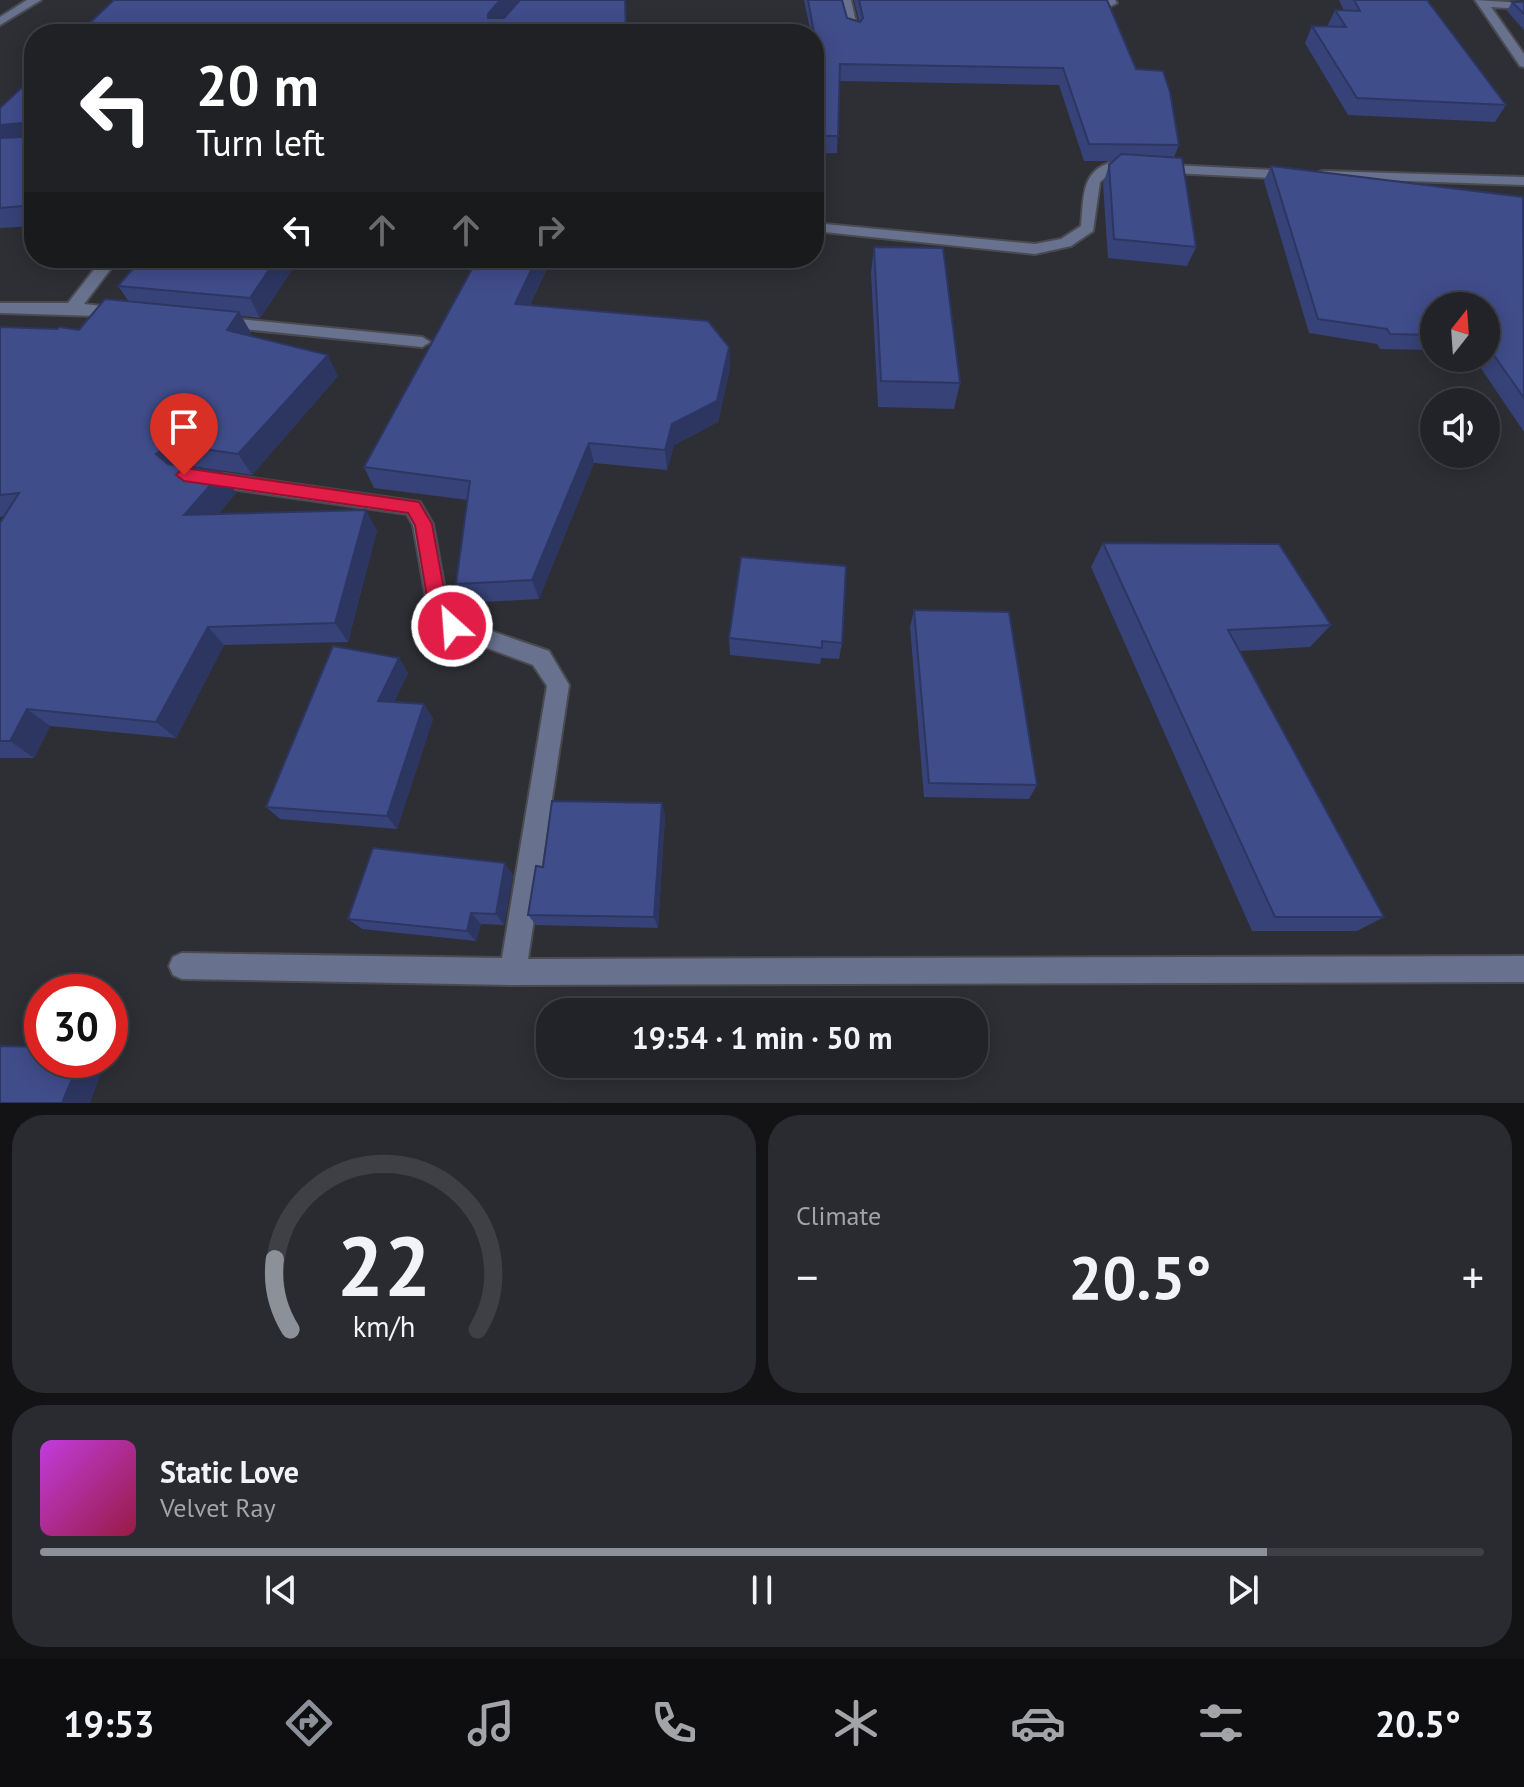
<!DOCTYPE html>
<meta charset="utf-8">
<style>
:root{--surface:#222328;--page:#2a2b30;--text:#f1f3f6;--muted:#a2a4a8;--line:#3f4045;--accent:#8c9099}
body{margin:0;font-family:"PT Sans",sans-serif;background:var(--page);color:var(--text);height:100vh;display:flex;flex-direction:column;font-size:30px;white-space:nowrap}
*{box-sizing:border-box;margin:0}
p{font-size:26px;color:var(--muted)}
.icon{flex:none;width:44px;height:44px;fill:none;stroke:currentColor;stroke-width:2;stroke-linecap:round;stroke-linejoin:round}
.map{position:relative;height:1103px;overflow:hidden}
.panel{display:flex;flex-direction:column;gap:12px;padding:12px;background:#131316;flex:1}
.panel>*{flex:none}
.guide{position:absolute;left:24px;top:24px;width:800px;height:244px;border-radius:32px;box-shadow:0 4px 20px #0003,0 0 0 2px var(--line);background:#202124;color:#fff;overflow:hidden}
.needle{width:52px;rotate:17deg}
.buttons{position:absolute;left:1420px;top:292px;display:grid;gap:16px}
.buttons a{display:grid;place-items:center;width:80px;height:80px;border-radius:50%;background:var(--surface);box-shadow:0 4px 20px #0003,0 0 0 2px var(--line);font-size:40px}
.speed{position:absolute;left:24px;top:974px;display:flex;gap:16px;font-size:40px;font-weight:700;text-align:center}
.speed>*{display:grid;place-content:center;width:104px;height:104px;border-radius:50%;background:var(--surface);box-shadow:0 4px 20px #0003,0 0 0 2px var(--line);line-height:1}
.speed .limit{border:12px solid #d22;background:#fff;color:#111}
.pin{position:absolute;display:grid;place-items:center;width:68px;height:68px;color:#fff;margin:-82px -34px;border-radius:50% 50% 50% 0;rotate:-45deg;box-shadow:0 0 8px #0007}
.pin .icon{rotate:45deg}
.me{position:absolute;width:88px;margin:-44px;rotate:334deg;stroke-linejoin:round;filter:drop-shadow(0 0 6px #0008)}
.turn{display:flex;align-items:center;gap:28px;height:168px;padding:0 40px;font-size:36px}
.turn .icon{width:104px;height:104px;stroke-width:2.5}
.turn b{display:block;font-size:56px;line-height:68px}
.lanes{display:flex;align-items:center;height:76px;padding:0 40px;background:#0003;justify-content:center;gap:40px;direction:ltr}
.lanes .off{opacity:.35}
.big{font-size:60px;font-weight:700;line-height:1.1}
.panel .widget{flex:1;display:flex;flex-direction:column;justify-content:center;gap:12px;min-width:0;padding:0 28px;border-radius:32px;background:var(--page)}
.panel .dial{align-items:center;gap:0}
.dial svg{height:208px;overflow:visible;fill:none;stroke:var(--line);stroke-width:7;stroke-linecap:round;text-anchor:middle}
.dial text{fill:var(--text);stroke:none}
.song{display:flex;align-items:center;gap:24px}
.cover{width:96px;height:96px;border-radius:12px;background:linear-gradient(135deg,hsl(290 70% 55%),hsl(340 70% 35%))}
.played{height:8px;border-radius:4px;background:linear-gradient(90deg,var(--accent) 85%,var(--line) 85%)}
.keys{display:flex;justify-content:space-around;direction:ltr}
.heat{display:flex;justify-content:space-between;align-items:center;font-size:44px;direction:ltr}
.panel .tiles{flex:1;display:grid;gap:12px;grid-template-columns:1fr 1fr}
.widget:last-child{grid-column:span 2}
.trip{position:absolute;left:536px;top:998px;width:452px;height:80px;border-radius:32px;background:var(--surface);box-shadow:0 4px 20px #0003,0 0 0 2px var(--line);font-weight:700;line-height:80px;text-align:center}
.dock{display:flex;height:128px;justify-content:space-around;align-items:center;background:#0e0e10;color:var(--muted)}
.dock .icon{width:56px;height:56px}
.dock .on{color:var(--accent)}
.dock b{font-size:36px;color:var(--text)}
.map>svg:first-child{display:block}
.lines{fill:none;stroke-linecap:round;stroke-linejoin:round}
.minor-casing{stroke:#4a4b51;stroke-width:4}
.minor{fill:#68718e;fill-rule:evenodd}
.wall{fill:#374278}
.shaded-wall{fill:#2d3661}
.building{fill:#404d8b;stroke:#2d3661;stroke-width:2}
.route{fill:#e11d48;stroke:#92132f;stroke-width:2}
</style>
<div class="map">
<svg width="1524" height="1103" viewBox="0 0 1524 1103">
<rect width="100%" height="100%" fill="#2d2f35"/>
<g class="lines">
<defs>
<path id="minor" d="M27 0H41L0 25V17Z
M839 0H851L859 35 849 33Z
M1103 0H1115L1117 3 1111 6Z
M1475 0 1524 3V9L1491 7 1524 54V67L1520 66Z
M1112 162 1292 171 1299 175 1292 179 1114 170 1100 182 1093 231 1071 246 1035 254 814 231V223L1035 244 1061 239 1081 226C1084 199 1080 171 1112 162Z
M1324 171 1524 177V185L1319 178V172Z
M103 258H119L84 304 129 309V317L0 313V303H68Z
M219 317 422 337 430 342 422 347 213 326V318Z
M204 471 420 502 433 524 448 606 459 620 549 651 569 685 528 959 1524 956V982L513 985 182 979 173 975 169 966 173 957 182 953 502 958 547 686 533 665 445 632 428 609 413 525 407 514 204 485 195 478Z"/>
</defs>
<!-- minor casing -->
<use href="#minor" class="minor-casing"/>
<!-- minor -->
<use href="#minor" class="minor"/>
</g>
<!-- wall -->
<path class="wall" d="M804 0H842L847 18 859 21 854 0H1107L1136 69 1179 145 1174 157 1196 247 1187 266 1108 258 1103 184 1109 165 1113 161H1084L1059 85 839 81 837 153 814 154V34H811Z
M1339 0H1427L1506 105 1495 122 1348 115 1305 43 1312 26 1327 27 1335 10 1344 11Z
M1512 2H1524V30L1507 11Z
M34 76V226L0 228V108Z
M1271 166 1524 198V432L1474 358H1486V306H1434V350L1380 349 1377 344 1309 333 1264 181Z
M874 247 960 383 954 409 878 407 871 273Z
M300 258 260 318 241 316 251 333 249 336 338 376 252 475 184 465 183 467 236 493 218 514 377 530 348 642 224 645 176 738 50 726 34 758H0V523L4 516 0 517V327L79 330 129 302 118 286Z
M552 258 530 305 729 347 730 368 718 422 674 445 667 470 594 463 539 599 465 603 456 584 468 500 374 488 364 467Z
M1103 543 1331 625 1310 647 1239 651 1384 917 1357 931H1252L1091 567Z
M741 557 842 643 839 659 821 658 820 664 730 655 729 638Z
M914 610 1037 785 1029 799 924 797 910 627Z
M399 658 408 673 394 702 424 704 433 719 397 829 280 819 266 807Z
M662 803 665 816 658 928 536 925 528 915 543 867Z
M513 875 504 925 481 924 476 941 362 929 348 919Z"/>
<!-- shaded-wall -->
<path class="shaded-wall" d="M500 0H520L492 34 488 14Z
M625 0H626L627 34H626Z
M21 123 34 142 0 146V125Z
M277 258H300L260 318 250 298Z
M537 258H552L520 325 515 304Z
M239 312 251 333 239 352 227 330Z
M729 347 730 368 718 422 674 445 667 470 665 450 672 424Z
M328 355 338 376 252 475 238 454Z
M589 443 594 463 539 599 532 580Z
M169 444 184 465 172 475 156 454Z
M222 472 236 493 199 535 184 515Z
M366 510 377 530 348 642 335 623Z
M208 627 224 645 176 738 156 722Z
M399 658 408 673 388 715 378 701Z
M424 704 433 719 397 829 387 816Z
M27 709 50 726 34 758 10 741Z
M662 803 665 816 658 928 654 917Z
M505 863 513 875 504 925 496 914Z
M471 913 481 924 476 941 467 931Z
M80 1060H106L90 1103H62Z"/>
<!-- building -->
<path class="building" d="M114 0H500L488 14V18H504L520 0H625L626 34H78Z
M808 0H842L847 18 860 22 863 18 859 0H1107L1136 69 1163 71 1170 92 1179 145 1089 144 1063 68 840 64 838 136H814V38H815Z
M1354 0H1427L1506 105 1357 98 1312 26 1346 27 1335 10 1360 11Z
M1512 2H1524V14Z
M34 76V205L0 208V138L21 137 24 134 21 123 0 125V108Z
M1121 154 1182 158 1196 247 1114 239 1109 165Z
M1271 166 1523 197 1524 398 1486 344V306H1434V335L1390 334 1387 329 1318 319Z
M874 247 943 248 960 383 881 381Z
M142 258H277L250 298 118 286Z
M478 258H537L515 304 708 321 729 347 717 401 672 424 665 450 589 443 532 580 456 584 470 481 364 467Z
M105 299 239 312 227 330 328 355 238 454 169 444 156 454 168 464 222 472 184 515 366 510 335 623 208 627 156 722 27 709 10 741H0V523L19 493 0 495V327L57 329 59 327 79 330Z
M1103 543 1279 544 1331 625 1228 630 1384 917H1275Z
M741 557 846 566 842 643 822 641V648L729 638Z
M914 610 1009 612 1037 785 929 783Z
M333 646 399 658 378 701 424 704 387 816 266 807Z
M552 801 662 803 654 917 528 915 536 866 543 867Z
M373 848 505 863 496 914 471 913 467 931 348 919Z
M0 1046 42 1047V1060H80L62 1103H0Z"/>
<!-- route -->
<path class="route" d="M184 468 419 502 432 524 447 606 462 626 459 632H445L429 609 415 525 408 513 184 481 176 475Z"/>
</svg>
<div class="buttons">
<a><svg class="needle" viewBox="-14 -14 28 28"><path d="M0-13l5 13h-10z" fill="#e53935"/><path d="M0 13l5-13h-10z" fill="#a2a4a8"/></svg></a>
<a><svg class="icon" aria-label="sound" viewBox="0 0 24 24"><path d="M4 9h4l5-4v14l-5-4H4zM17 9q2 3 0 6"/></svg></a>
</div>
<div class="speed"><div class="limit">30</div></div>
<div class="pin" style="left:184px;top:475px;background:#d93025"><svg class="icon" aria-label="arrive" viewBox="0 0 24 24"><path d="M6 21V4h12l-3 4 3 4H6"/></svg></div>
<svg class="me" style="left:452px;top:626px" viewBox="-20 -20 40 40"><circle r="17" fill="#e11d48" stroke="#fff" stroke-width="3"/><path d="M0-11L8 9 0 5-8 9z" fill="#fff"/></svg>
<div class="trip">19:54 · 1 min · 50 m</div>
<div class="guide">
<div class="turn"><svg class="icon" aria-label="left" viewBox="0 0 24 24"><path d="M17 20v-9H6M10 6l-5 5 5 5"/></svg><div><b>20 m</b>Turn left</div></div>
<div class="lanes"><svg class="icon" aria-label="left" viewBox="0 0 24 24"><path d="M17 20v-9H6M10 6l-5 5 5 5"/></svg><svg class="icon off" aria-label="ahead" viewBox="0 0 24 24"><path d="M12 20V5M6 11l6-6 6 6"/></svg><svg class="icon off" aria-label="ahead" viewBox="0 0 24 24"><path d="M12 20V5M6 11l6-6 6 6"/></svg><svg class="icon off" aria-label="right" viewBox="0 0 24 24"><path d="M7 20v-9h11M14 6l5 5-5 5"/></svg></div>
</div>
</div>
<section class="panel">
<div class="tiles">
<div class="widget dial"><svg viewBox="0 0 100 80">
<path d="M14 69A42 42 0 1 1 86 69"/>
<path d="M14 69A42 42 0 0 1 8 42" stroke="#8c9099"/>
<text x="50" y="56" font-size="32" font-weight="700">22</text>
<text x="50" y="72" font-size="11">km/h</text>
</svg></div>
<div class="widget"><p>Climate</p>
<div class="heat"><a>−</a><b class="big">20.5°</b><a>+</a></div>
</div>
<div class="widget">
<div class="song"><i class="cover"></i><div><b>Static Love</b><p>Velvet Ray</p></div></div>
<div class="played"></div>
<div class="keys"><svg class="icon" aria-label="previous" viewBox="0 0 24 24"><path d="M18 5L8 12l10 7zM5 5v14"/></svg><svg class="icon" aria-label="pause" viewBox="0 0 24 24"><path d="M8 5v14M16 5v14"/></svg><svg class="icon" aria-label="next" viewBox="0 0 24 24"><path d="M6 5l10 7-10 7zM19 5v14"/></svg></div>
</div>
</div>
</section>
<nav class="dock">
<b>19:53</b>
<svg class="icon on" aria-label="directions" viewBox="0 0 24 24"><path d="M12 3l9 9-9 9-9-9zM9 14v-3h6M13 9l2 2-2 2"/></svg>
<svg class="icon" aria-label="music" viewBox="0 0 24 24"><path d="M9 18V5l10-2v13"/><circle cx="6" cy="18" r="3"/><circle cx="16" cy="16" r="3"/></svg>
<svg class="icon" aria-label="phone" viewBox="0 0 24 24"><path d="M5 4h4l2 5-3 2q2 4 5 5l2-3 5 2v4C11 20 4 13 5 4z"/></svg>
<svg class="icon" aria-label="climate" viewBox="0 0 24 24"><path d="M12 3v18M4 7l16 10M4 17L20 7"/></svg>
<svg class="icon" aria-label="car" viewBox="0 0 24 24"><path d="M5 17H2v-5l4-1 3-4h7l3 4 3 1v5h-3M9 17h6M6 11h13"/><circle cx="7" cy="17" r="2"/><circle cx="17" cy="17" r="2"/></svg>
<svg class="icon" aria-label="filters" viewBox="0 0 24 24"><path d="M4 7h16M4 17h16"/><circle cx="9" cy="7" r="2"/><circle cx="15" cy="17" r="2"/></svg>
<b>20.5°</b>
</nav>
